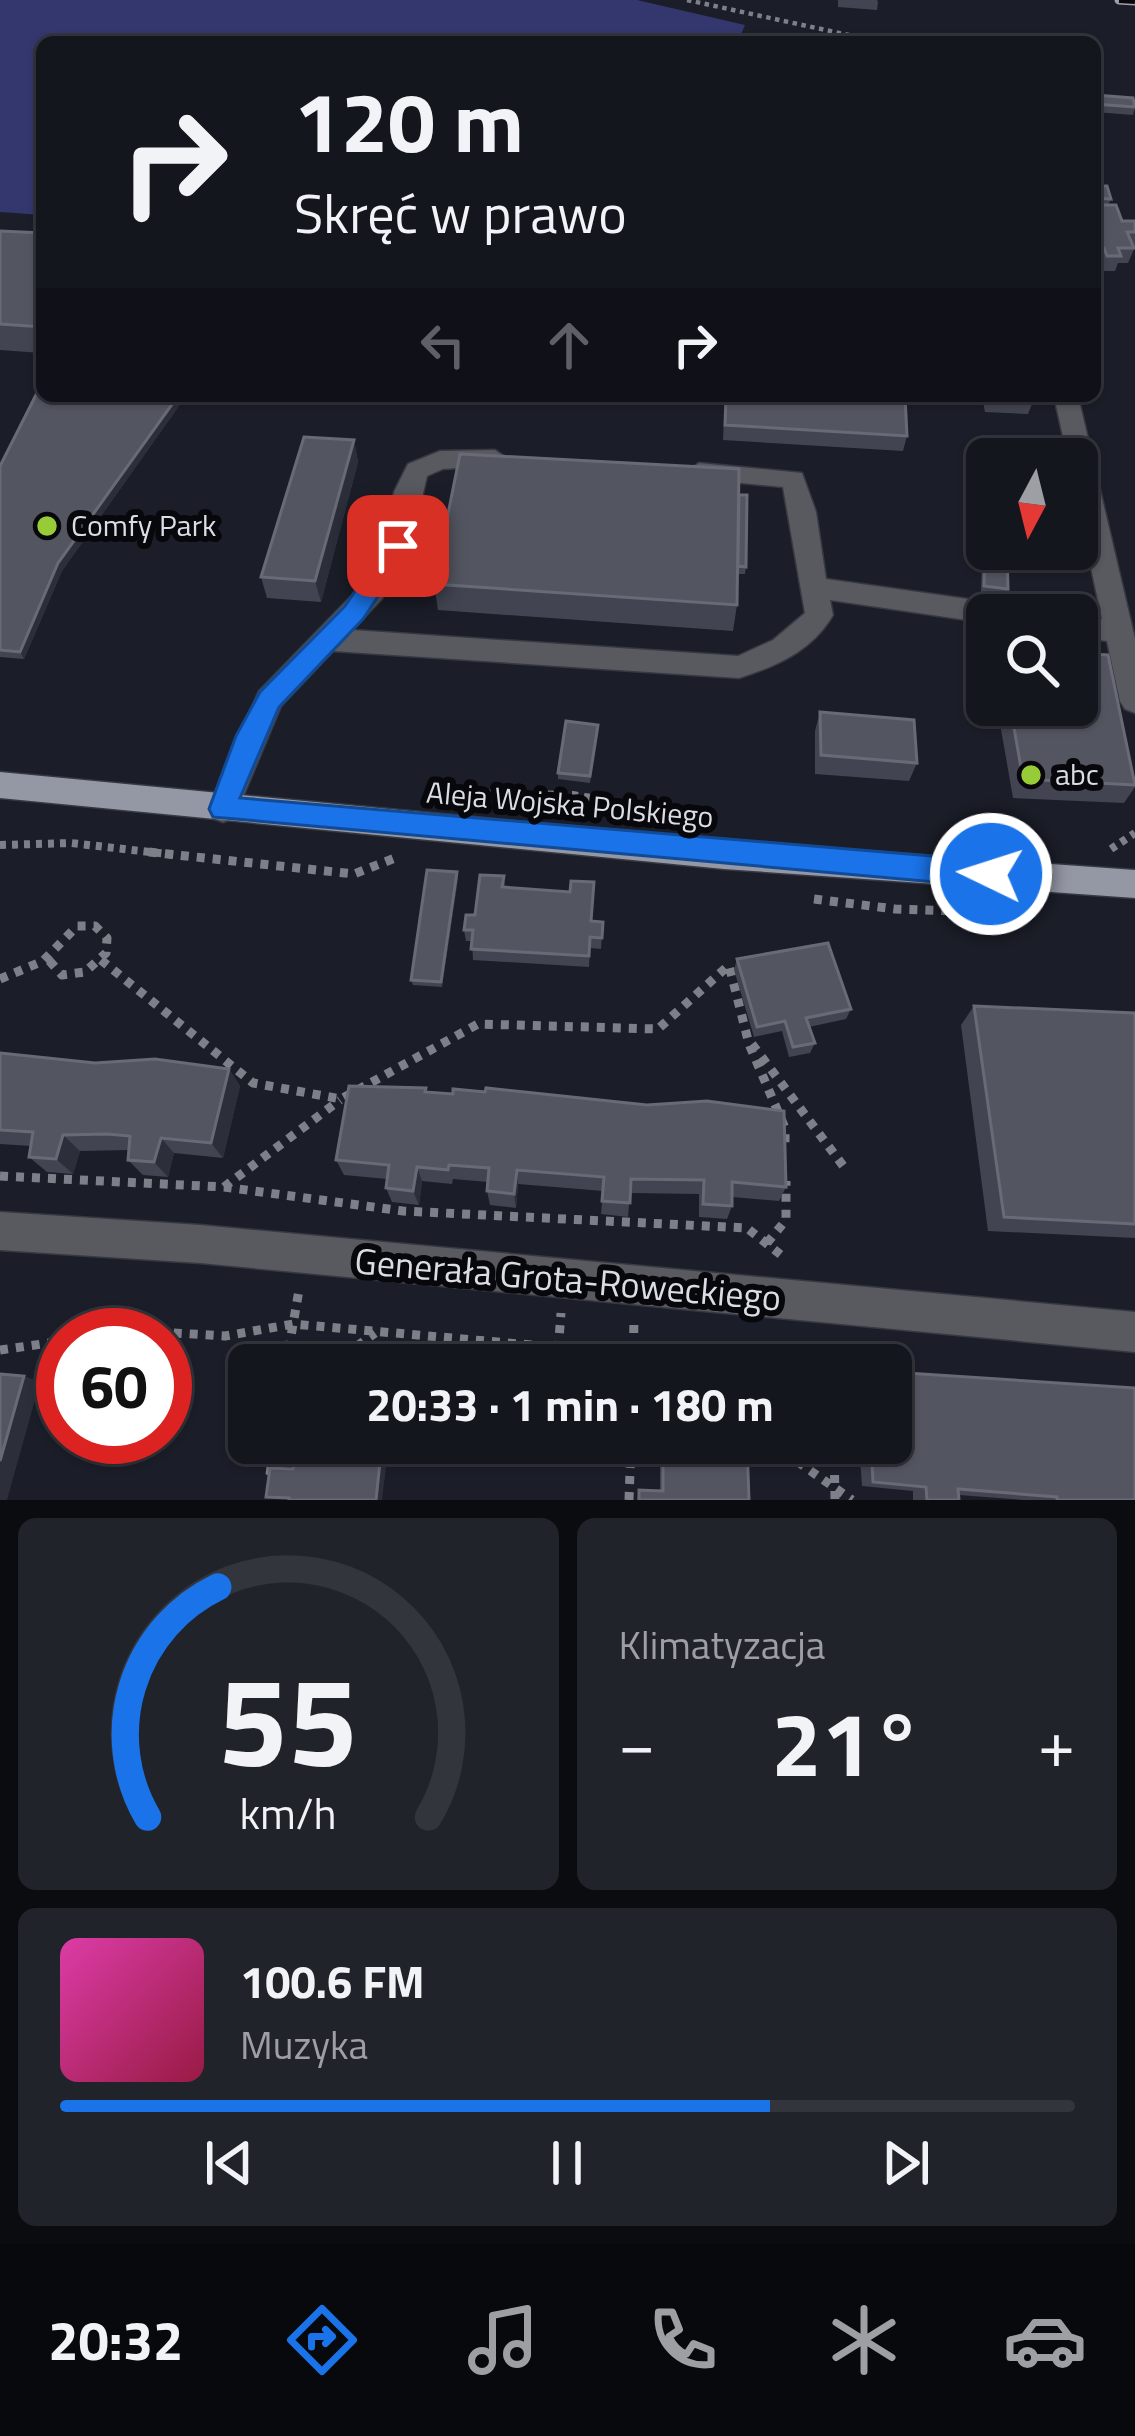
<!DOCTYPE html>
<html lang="pl">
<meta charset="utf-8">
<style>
:root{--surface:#14161e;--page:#21232b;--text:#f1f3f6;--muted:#9d9fa4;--line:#33353c;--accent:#1a73e8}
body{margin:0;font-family:"Titillium Web",sans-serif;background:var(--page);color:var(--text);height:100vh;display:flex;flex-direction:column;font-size:45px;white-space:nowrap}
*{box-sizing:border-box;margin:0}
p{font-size:39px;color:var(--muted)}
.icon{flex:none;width:66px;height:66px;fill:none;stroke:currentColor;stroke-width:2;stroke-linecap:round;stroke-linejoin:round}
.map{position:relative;height:1500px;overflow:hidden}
.sheet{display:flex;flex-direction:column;gap:18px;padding:18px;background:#0b0c10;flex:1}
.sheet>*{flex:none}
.top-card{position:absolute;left:36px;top:36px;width:1065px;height:366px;border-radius:18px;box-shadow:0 3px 9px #0004,0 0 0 3px var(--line);background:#14161e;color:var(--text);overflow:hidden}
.needle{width:78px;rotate:187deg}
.controls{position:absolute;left:966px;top:438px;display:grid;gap:24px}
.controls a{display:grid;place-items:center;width:132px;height:132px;border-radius:18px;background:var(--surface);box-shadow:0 3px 9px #0004,0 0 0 3px var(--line);font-size:60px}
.speed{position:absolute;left:36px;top:1308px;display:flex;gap:24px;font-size:60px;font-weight:700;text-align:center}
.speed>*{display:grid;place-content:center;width:156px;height:156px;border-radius:50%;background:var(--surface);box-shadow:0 3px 9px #0004,0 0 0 3px var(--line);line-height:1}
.speed .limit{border:18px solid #d22;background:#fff;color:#111}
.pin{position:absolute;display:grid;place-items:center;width:102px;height:102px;color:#fff;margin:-51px;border-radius:24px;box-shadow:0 6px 18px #0006}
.me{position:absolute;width:132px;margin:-66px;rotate:274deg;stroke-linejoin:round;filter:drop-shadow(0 0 9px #0008)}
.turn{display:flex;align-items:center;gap:42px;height:252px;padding:0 60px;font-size:54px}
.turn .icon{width:156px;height:156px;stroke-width:2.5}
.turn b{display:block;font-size:84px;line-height:102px}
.lanes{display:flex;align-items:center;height:114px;padding:0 60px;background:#0003;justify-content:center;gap:60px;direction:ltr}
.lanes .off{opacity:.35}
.big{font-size:90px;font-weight:700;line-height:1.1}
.sheet .widget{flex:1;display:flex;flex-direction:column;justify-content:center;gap:18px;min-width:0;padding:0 42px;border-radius:18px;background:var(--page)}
.sheet .dial{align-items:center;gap:0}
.dial svg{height:312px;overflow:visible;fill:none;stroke:var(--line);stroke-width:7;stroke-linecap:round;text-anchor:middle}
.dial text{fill:var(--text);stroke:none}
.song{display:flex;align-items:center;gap:36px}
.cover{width:144px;height:144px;border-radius:18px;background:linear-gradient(135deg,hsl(320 70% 55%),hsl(340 70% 35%))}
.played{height:12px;border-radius:6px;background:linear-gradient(90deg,var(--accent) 70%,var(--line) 70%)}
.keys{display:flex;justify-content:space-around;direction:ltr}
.heat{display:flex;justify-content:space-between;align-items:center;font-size:66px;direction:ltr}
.sheet .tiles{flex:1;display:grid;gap:18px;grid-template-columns:1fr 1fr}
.widget:last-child{grid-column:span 2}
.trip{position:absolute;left:228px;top:1344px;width:684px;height:120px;border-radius:18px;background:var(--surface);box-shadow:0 3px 9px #0004,0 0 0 3px var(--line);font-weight:700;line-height:120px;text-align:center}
.dock{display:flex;height:192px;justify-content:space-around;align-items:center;background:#08090c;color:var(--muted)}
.dock .icon{width:84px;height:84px}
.dock .on{color:var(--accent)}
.dock b{font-size:54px;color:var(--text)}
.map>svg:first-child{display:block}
.green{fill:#33376e}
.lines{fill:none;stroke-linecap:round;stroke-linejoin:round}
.minor-casing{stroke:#363842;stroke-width:3}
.major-casing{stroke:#363842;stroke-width:3}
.path-far2{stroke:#7e8089;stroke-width:4.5;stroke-dasharray:4.5 4.5;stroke-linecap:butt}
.path-far1{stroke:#7e8089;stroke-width:8;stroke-dasharray:6 6;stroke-linecap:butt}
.path{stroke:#7e8089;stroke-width:9;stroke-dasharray:8 8;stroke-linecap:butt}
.minor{fill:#595a60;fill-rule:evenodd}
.major{fill:#9497a4;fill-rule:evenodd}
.rail-casing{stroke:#a0a2ab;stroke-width:9}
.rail{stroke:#07070c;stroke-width:6;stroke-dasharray:18;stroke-linecap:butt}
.wall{fill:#424451}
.shaded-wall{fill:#2c2e3a}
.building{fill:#535561;stroke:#686a76;stroke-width:3}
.route{fill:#1a73e8;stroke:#114b97;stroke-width:3}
.poi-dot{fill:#97cc38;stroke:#07070c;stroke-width:4.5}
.labels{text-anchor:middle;stroke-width:12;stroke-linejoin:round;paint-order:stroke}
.poi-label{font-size:30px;fill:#dbdde5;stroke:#07070c;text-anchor:start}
.street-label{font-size:30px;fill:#dbdde5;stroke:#07070c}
.near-street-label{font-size:36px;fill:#dbdde5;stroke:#07070c}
</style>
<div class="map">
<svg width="1135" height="1500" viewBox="0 0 1135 1500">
<rect width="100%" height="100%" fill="#1b1d28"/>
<!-- green -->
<path class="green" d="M0 0H637L745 25 738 42H42V215L0 212Z"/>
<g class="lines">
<defs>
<path id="minor" d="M1054 396H1078L1135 639V713L1125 709 1120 701 1107 641 1077 637V615L1102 619 1077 502V459H1068Z
M495 450 508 459 504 465 443 469 427 476 411 546 382 599 352 630 738 656 773 640 805 613 783 487 690 478 686 472 699 463 802 473 816 512 826 579 1003 604 1017 615H987V623L830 600 833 615C812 651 777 666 739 678L333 651 281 706 234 818 223 822 212 818 208 809 259 691 362 585 385 546 394 492 408 464 440 451Z
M0 1212 200 1225 1135 1312V1352L200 1263 0 1250Z"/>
<path id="major" d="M0 772 724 841 1135 870V898L724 869 0 798Z"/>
</defs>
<!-- minor casing -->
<use href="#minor" class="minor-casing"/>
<!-- major casing -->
<use href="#major" class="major-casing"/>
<!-- path-far2 -->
<path class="path-far2" d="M687 0 881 42"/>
<!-- path-far1 -->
<path class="path-far1" d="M452 793 573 795 692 815
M0 845 71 843 176 855
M1111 849 1135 833"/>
<!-- path -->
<path class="path" d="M149 852 354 874 395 858
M814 899 895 909 1020 913
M101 960 253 1083 341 1099 478 1024 658 1029 729 965 749 1044 785 1128V1148
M0 979 43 961 77 926H95L107 938 106 953 85 972 62 975 47 958
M752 1044 847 1171
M0 1176 224 1187 403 1211 747 1228 786 1259
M224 1187 340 1100
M767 1243 786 1220V1181
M110 1335 142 1331 225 1336 293 1324 633 1354
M833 1343V1365
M0 1350 63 1341
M286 1365 299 1290
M331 1365 375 1333
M557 1365 561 1313
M633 1365 634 1319
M551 1443 550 1452 630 1460
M771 1443 852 1500
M834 1443 835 1500
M270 1475 274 1443
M629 1500 631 1443"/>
<!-- minor -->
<use href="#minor" class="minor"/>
<!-- major -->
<use href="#major" class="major"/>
<defs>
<path id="rail" d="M1119 0 1135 1"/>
</defs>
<!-- rail casing -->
<use href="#rail" class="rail-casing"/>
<!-- rail -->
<use href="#rail" class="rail"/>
</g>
<!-- wall -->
<path class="wall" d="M838 0H877L878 2 877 10 838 7Z
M1095 95 1133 98 1135 108 1133 115 1095 112Z
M1095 134 1101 144 1095 160Z
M1095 186 1111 199 1108 205 1122 221H1135V247L1128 263H1118L1115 271H1101L1098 263H1095Z
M0 231 42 233V353L0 350Z
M42 396H186L62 571 24 659 0 657V466Z
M725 396 907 436 903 451 723 440Z
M982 396H1034V399L1028 414 985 412Z
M354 440 358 462 321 602 267 598 261 577Z
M739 495 746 567 745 574H737V605L733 631 438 610 434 584Z
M985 545 1008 589 1005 596 981 593 982 552Z
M1025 549H1063L1062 552Z
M1091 654 1135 778V787L1124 803 1013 798 999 718 1006 705H1039L1042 720H1048L1045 705H1077Z
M820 712 917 763 909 781 815 774V731Z
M598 731 590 783 558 779V773Z
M457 872 458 878 442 987 413 985 411 980Z
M504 876 505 887 592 921 603 922 601 949 590 948 589 967 473 960 472 941H466L464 930Z
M737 959 851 1009 846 1019 809 1027 815 1043 810 1053 789 1057 782 1031 754 1037 734 970Z
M974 1006 1135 1013V1238L988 1231 961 1025Z
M0 1053 95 1063 229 1069 240 1086 223 1158 174 1153 168 1177 143 1175 128 1160 129 1150 80 1151 73 1174 47 1172 29 1157 31 1146 0 1144Z
M428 1093 786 1187 779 1201 732 1197V1206L727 1219 699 1217V1194L630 1193 628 1217 601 1214 603 1191 518 1184 516 1208 490 1205 487 1191 488 1182 453 1179 452 1184 422 1181 419 1205 392 1202 386 1188 387 1179 344 1175 336 1160Z
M660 1443H747L749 1500H637L639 1490H660Z
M859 1443H891L1135 1500H1024L959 1495V1500H913V1491L862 1486Z"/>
<!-- shaded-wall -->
<path class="shaded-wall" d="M178 396H186L62 571 24 659 20 652 58 563Z
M354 440 358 462 321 602 315 581Z
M457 872 458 878 442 987 441 982Z
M229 1069 240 1086 223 1158 211 1143Z
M63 1135 80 1151 73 1174 56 1159Z
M161 1138 174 1153 168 1177 154 1162Z
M417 1167 422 1181 419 1205 413 1191Z
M517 1170 518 1184 516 1208 514 1194Z
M24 1376 40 1382 7 1500H0V1461Z
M382 1443H389L382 1500H376Z"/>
<!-- building -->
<path class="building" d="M1095 95 1133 98 1135 107 1095 104Z
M1095 186H1107L1111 199 1095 198Z
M1095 198H1097L1100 205H1116L1122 221H1135V232H1127L1134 248H1118L1121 256H1107L1104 248H1095Z
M0 231 42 233V327L0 324Z
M42 383V396H178L58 563 20 652 0 650V466Z
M726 396H905L907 436 725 425Z
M990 396H1034V399L990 398Z
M304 437 354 440 315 581 261 577Z
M460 454 739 469 737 605 434 584Z
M739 495H747L746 567 738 566Z
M985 545 987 549H1007L1008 589 984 586Z
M1077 640 1088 641 1091 654 1108 655 1135 785 1023 779 1010 705H1039L1042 720 1077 722 1073 705H1077Z
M820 712 914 720 917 763 821 755Z
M566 721 598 725 590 776 558 773Z
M427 870 457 872 441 982 411 980Z
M480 875 504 876 502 887 570 892 571 881 594 882 591 921 603 922 602 938 590 937 589 956 471 949 473 930H464L466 915H475Z
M828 943 851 1009 806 1018 815 1043 793 1047 785 1021 757 1027 737 959Z
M974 1006 1135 1013V1224L1004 1217Z
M0 1053 95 1063 155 1059 229 1069 211 1143 161 1138 154 1162 128 1160 130 1136 107 1134 63 1135 56 1159 29 1157 33 1132 0 1130Z
M349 1086 426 1088 425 1092 453 1094V1089L485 1092 486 1088 647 1105 707 1101 784 1111 786 1187 732 1182V1206L703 1204 704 1180 631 1179 630 1203 602 1201 604 1177 517 1170 514 1194 487 1191 489 1168 449 1165 448 1170 417 1167 413 1191 386 1188 389 1165 336 1160Z
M891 1372 1135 1388V1500H1057V1497L958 1489 959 1500H927L926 1487 873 1482 871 1443H891Z
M0 1374 24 1376 0 1461Z
M296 1443H382L376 1500H289V1498L266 1497 270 1468 293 1469Z
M663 1443H747L749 1500H639V1490L663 1491Z"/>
<!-- route -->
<path class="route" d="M398 537 410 546 407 553 363 619 279 707 240 798 991 861 1005 874 1001 883 991 887 213 817 209 809 236 736 260 692 345 606 390 540Z"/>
<!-- markers -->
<g class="poi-dot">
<circle cx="47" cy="526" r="12"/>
<circle cx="1031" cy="775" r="12"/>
</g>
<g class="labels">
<!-- poi labels -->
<g class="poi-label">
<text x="71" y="536">Comfy Park</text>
<text x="1055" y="785">abc</text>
</g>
<!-- street labels -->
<g class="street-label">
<text transform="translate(570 805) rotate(5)" y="10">Aleja Wojska Polskiego</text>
</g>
<!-- near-street labels -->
<g class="near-street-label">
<text transform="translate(568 1279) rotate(5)" y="13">Generała Grota-Roweckiego</text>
</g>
</g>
</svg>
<div class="controls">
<a><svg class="needle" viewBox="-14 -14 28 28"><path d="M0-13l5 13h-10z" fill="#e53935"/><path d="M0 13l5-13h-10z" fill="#9d9fa4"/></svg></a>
<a><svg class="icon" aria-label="search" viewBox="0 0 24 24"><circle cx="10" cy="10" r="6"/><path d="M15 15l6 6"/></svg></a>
</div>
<div class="speed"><div class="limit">60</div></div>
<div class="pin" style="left:398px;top:546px;background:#d93025"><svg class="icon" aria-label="arrive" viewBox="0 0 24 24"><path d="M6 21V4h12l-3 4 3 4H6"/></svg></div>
<svg class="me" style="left:991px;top:874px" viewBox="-20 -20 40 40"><circle r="17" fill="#1a73e8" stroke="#fff" stroke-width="3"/><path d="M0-11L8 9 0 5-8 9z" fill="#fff"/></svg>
<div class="trip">20:33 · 1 min · 180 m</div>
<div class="top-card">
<div class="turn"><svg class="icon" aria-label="right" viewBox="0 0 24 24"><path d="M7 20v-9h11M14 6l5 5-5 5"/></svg><div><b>120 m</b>Skręć w prawo</div></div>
<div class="lanes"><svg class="icon off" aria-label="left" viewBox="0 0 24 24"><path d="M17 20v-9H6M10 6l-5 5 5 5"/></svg><svg class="icon off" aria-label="ahead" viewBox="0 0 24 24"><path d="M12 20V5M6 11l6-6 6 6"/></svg><svg class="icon" aria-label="right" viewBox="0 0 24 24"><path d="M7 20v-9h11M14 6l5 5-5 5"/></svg></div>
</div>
</div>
<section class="sheet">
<div class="tiles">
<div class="widget dial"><svg viewBox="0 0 100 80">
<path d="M14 69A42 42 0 1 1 86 69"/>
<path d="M14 69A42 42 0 0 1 32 10" stroke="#1a73e8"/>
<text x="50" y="56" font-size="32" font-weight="700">55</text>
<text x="50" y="72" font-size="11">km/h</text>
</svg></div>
<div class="widget"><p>Klimatyzacja</p>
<div class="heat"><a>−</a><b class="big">21°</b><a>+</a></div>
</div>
<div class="widget">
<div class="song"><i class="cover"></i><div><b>100.6 FM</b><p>Muzyka</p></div></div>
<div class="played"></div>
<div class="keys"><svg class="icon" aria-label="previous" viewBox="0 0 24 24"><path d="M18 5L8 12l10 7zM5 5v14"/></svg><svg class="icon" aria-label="pause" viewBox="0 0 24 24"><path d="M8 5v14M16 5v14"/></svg><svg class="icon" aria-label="next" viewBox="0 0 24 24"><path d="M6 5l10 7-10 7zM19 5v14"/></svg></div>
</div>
</div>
</section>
<nav class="dock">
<b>20:32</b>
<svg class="icon on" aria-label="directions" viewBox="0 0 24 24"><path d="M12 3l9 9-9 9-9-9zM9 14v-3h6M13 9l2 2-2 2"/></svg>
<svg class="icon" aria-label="music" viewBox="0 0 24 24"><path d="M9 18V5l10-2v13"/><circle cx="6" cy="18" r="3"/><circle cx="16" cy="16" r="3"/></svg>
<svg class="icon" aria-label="phone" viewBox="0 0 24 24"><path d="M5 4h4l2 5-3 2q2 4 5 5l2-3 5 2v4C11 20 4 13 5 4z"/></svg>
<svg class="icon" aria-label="climate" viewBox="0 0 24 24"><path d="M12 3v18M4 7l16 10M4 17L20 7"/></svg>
<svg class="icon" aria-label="car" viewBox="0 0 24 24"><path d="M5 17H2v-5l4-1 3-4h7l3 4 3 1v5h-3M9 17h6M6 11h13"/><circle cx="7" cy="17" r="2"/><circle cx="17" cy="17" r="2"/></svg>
</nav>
